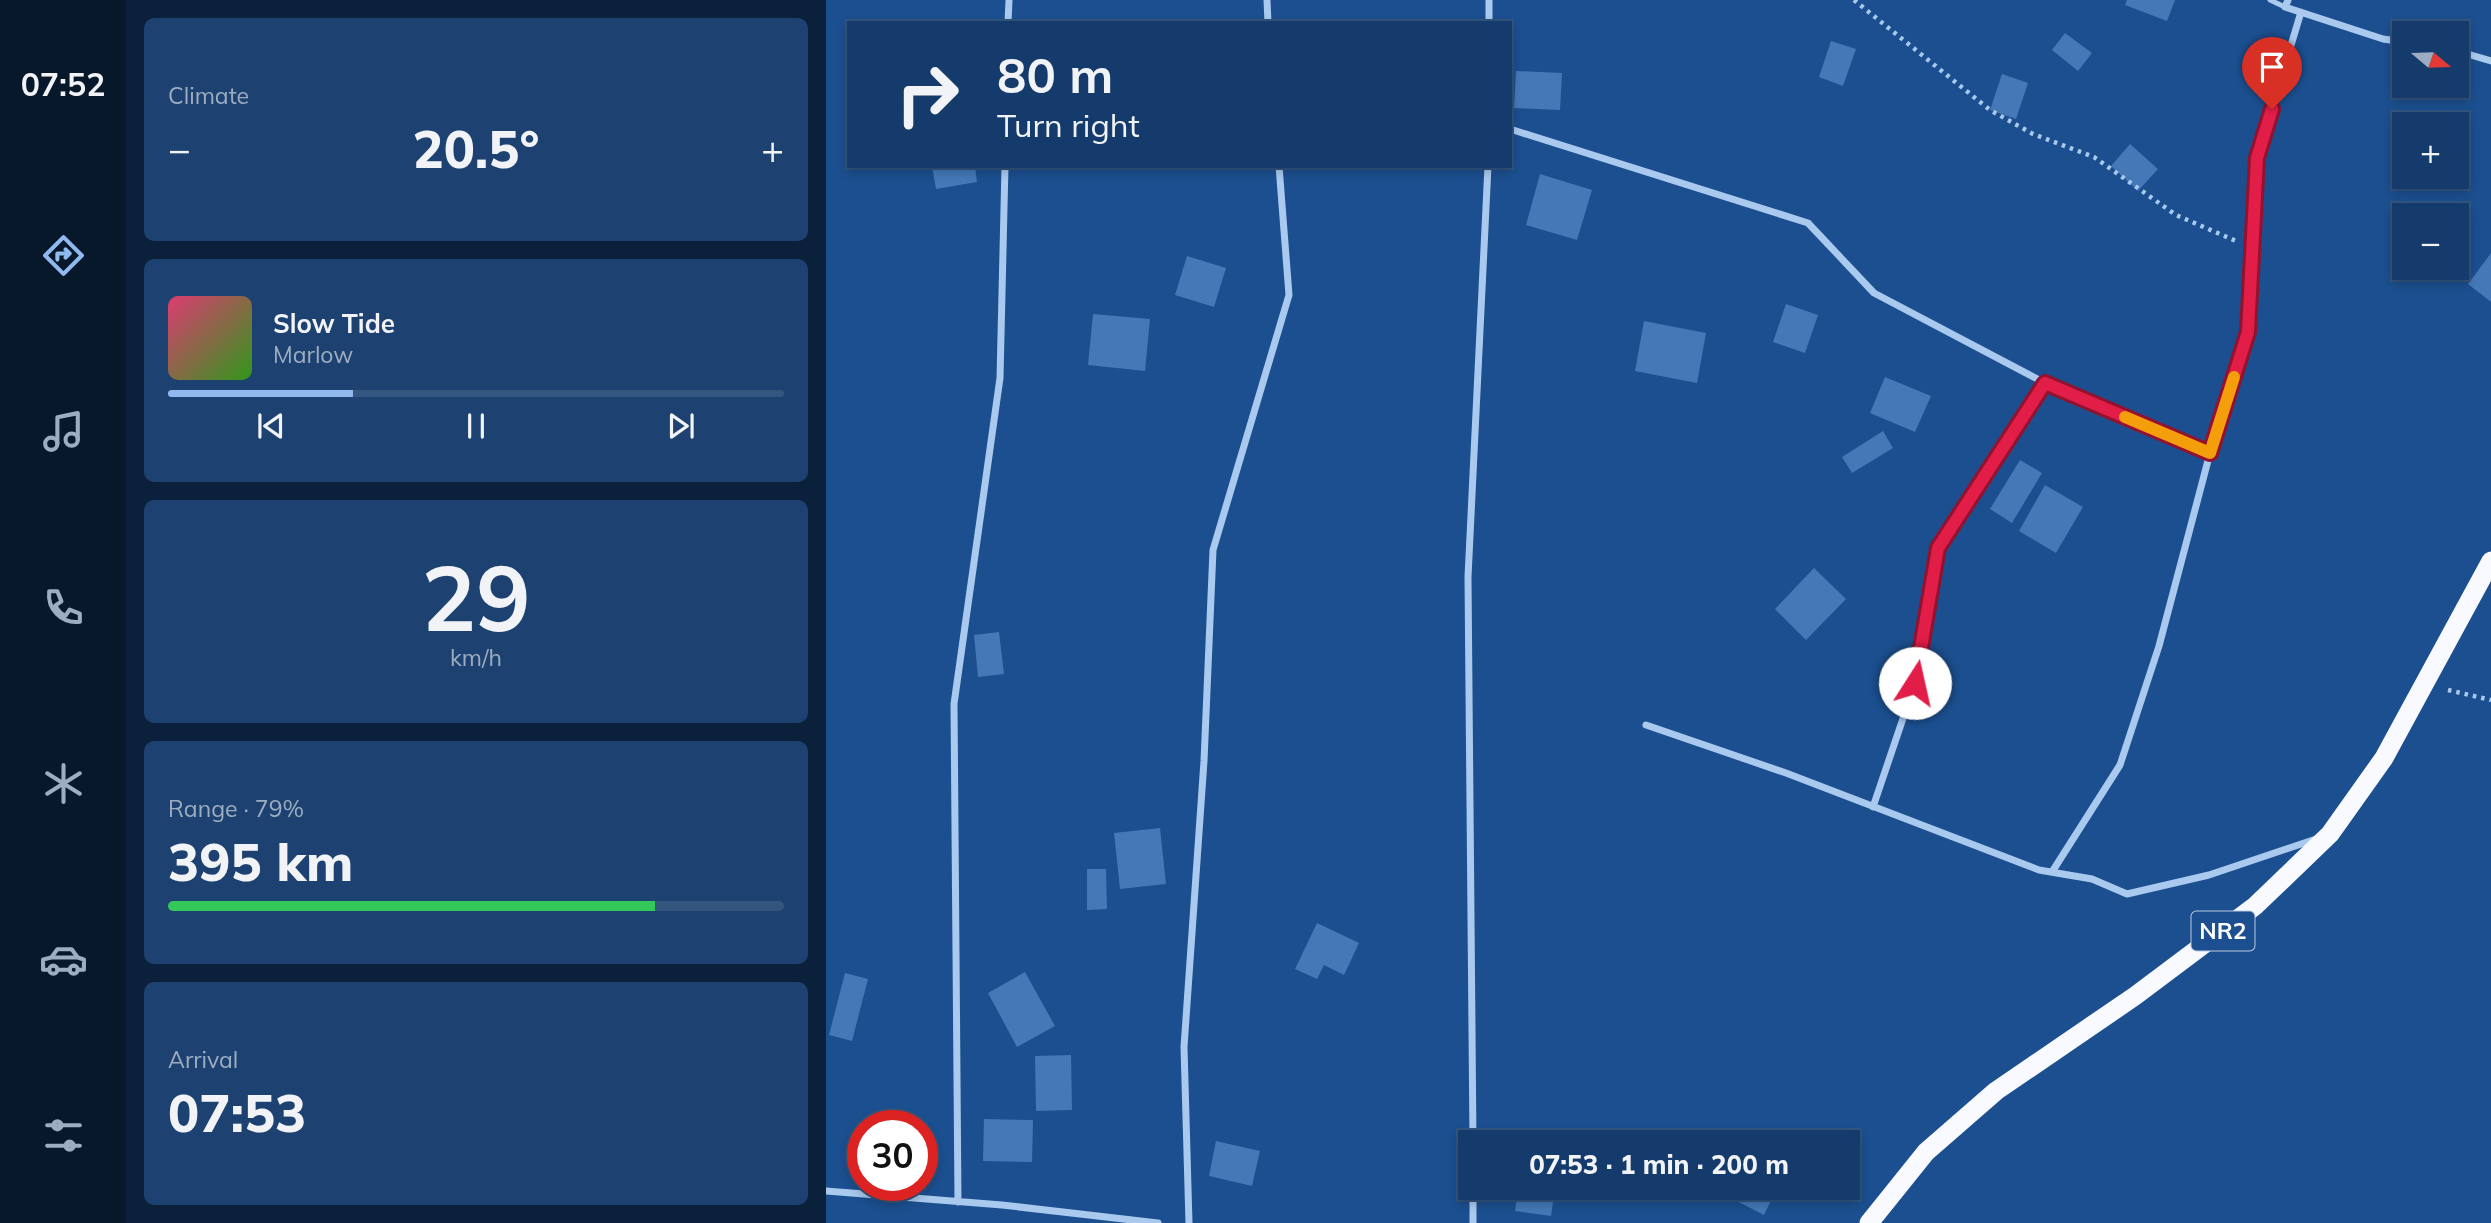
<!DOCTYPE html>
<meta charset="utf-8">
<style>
:root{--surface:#143b6b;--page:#1d4271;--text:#f1f3f6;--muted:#9dadc1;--line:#33557e;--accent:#90b9f0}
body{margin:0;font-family:Mulish,sans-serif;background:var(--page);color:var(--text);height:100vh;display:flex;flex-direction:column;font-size:26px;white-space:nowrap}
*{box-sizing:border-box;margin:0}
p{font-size:23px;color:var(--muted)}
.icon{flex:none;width:38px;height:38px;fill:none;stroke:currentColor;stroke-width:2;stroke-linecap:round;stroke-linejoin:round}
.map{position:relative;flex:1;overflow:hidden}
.details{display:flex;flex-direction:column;gap:18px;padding:18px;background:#0b203b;width:700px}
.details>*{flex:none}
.guide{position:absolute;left:21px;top:21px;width:665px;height:147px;border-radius:0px;box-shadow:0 4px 10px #0003,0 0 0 2px var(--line);background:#143b6b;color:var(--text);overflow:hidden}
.needle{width:46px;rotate:109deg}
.fabs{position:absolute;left:1566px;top:21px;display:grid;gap:14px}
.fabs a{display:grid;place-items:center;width:77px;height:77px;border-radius:0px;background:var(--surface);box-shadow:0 4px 10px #0003,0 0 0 2px var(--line);font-size:35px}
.speed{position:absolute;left:21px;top:1110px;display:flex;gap:14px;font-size:35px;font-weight:700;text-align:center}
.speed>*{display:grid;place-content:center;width:91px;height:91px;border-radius:50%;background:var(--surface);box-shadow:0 4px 10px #0003,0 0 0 2px var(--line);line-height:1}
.speed .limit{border:10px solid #d22;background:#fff;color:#111}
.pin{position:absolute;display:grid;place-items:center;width:60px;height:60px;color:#fff;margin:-72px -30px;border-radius:50% 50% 50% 0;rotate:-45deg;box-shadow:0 0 7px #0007}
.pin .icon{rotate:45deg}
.me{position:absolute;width:77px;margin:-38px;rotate:10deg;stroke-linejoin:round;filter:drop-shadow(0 0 5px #0008)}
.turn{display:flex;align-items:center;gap:24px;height:147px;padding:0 35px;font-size:32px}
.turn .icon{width:91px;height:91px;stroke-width:2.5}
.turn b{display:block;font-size:49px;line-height:60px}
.big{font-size:52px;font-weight:800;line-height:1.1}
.details .tile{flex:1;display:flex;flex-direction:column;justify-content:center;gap:10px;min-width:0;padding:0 24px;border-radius:10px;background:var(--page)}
.details .dial{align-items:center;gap:0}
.dial b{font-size:91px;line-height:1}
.song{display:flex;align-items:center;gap:21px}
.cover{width:84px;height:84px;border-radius:10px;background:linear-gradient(135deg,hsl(340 70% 55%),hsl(110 70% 35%))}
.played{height:7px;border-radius:4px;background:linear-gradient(90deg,var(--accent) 30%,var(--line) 30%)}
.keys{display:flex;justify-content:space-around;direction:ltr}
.heat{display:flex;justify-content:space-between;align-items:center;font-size:38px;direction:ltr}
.charge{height:10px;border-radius:5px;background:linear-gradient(90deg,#34c759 79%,var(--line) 0)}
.trip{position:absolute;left:632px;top:1130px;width:402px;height:70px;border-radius:0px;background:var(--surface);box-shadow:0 4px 10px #0003,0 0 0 2px var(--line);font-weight:800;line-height:70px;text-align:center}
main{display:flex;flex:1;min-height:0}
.tabs{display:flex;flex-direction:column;width:126px;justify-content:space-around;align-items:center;background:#08182b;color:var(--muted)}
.tabs .icon{width:49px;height:49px}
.tabs .selected{color:var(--accent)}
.tabs b{font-size:32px;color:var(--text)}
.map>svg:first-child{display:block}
.building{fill:#4478b7}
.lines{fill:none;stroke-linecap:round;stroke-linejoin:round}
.path{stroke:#a9c9ee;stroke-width:4.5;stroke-dasharray:3.5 5;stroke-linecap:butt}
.service{stroke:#a9c9ee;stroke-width:5}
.minor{stroke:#a9c9ee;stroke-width:7}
.trunk{stroke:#f8faff;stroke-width:19}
.route-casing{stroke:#92132f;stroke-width:18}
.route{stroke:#e11d48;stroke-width:12}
.slow{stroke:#f59e0b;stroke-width:12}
.labels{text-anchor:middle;stroke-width:6;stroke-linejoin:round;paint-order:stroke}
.shield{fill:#1b4f8f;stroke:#bbcadd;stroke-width:2}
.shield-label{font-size:23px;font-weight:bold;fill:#fff}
</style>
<main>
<nav class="tabs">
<b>07:52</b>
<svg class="icon selected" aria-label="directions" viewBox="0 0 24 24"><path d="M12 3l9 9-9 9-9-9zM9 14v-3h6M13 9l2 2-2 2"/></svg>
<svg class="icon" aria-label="music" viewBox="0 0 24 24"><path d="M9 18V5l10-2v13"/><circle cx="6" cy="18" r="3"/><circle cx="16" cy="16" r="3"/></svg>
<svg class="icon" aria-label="phone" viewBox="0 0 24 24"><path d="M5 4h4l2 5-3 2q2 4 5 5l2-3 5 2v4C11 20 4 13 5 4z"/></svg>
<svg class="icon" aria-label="climate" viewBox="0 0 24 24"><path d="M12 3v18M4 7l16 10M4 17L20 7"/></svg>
<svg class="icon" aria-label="car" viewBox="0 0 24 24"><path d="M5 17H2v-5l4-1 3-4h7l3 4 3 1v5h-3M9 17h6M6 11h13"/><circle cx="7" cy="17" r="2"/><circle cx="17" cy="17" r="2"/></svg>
<svg class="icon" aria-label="filters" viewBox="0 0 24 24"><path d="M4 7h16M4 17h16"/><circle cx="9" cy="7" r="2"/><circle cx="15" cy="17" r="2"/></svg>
</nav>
<section class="details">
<div class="tile"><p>Climate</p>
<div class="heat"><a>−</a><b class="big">20.5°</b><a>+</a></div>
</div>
<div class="tile">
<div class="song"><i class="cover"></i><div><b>Slow Tide</b><p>Marlow</p></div></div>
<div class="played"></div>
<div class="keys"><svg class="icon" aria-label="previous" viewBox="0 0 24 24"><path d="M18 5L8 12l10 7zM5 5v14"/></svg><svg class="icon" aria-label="pause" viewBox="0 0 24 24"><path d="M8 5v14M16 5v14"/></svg><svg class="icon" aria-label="next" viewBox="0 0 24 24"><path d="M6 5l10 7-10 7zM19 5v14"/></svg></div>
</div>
<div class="tile dial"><b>29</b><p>km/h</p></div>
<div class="tile"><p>Range · 79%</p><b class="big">395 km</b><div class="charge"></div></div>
<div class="tile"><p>Arrival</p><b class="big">07:53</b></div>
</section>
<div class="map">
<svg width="1665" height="1223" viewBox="0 0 1665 1223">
<rect width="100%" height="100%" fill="#1b4f8f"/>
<!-- building -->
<path class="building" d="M1301 0H1349L1341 21 1299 5Z
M1239 33 1266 53 1252 71 1226 50Z
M1005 41 1030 49 1017 86 993 77Z
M690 71 736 73 734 110 688 108Z
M1176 74 1202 83 1190 119 1164 110Z
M1304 144 1332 169 1312 191 1285 166Z
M106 166H149L151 182 110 189Z
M714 174 766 190 751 240 700 225Z
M1665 253V302L1642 284Z
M361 256 400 268 388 307 349 295Z
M960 304 992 315 979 353 947 342Z
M267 314 324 319 319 371 262 365Z
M818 321 880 333 871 383 809 371Z
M1059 377 1105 396 1089 432 1044 413Z
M1057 431 1067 448 1026 473 1016 457Z
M1194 460 1216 473 1186 523 1164 509Z
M1219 485 1257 507 1230 553 1193 531Z
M988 568 1020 599 980 640 949 609Z
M173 632 178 674 152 677 148 635Z
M334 828 340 884 294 889 288 833Z
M261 869H280L281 909 261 910Z
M491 923 533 943 518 975 498 965 491 979 469 969Z
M199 972 229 1026 191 1047 162 993Z
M19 973 42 979 26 1041 3 1035Z
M245 1055 246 1110 210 1111 209 1056Z
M158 1119 207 1120 206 1162 157 1161Z
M905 1129 922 1139 920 1143H897Z
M786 1131 810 1143H781Z
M390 1141 434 1151 426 1186 383 1176Z
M692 1188H729L725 1216 689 1211Z
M785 1188H812L807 1199Z
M910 1188H951L938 1215 905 1198Z"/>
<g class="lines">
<!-- path -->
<path class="path" d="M1028 0 1164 110 1207 134 1268 157 1350 215 1410 241
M1622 690 1665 700"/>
<!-- service -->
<path class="service" d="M1444 0 1459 7"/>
<!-- minor -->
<path class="minor" d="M441 0 442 23
M663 0V23
M1462 0 1459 7 1557 39 1578 42
M182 23 183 0
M1631 51 1665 61
M684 129 982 223 1048 293 1219 383 1384 453
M820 725 960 773 1213 870 1266 879 1301 894 1383 875 1490 839
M1047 807 1089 683 1112 548 1219 383
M1226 872 1294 765 1333 646 1384 453 1422 332 1431 158 1475 12
M647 1143 642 577 662 166
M647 1188V1223
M0 1191 176 1205 332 1223
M132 1202 128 704 174 378 179 166
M363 1223 358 1047 378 761 387 550 463 295 453 166"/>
<!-- trunk -->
<path class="trunk" d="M1043 1223 1100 1152 1170 1091 1309 996 1429 906 1504 834 1558 758 1665 561"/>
</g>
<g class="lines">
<defs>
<path id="route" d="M1089 683 1112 548 1219 383 1384 453 1422 332 1431 158 1446 109"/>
</defs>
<!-- route casing -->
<use href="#route" class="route-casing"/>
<!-- route -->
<use href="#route" class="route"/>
<!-- slow -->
<path class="slow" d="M1299 417 1384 453 1408 377"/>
</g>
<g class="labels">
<!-- shield labels -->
<rect class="shield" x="1365.5" y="911.5" width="63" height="39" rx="5"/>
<g class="shield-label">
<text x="1397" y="939">NR2</text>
</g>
</g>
</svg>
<div class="fabs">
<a><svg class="needle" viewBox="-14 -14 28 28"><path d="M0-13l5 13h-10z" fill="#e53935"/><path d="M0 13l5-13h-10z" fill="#9dadc1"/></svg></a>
<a>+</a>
<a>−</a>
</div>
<div class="speed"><div class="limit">30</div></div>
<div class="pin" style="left:1446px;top:109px;background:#d93025"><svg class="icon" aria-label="arrive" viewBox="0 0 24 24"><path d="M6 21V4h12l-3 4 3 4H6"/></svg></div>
<svg class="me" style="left:1089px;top:683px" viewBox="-20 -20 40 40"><circle r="19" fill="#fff"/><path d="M0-13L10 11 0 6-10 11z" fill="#e11d48"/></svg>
<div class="trip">07:53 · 1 min · 200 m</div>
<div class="guide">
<div class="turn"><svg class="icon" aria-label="right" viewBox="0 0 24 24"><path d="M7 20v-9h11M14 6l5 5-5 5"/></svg><div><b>80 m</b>Turn right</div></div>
</div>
</div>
</main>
